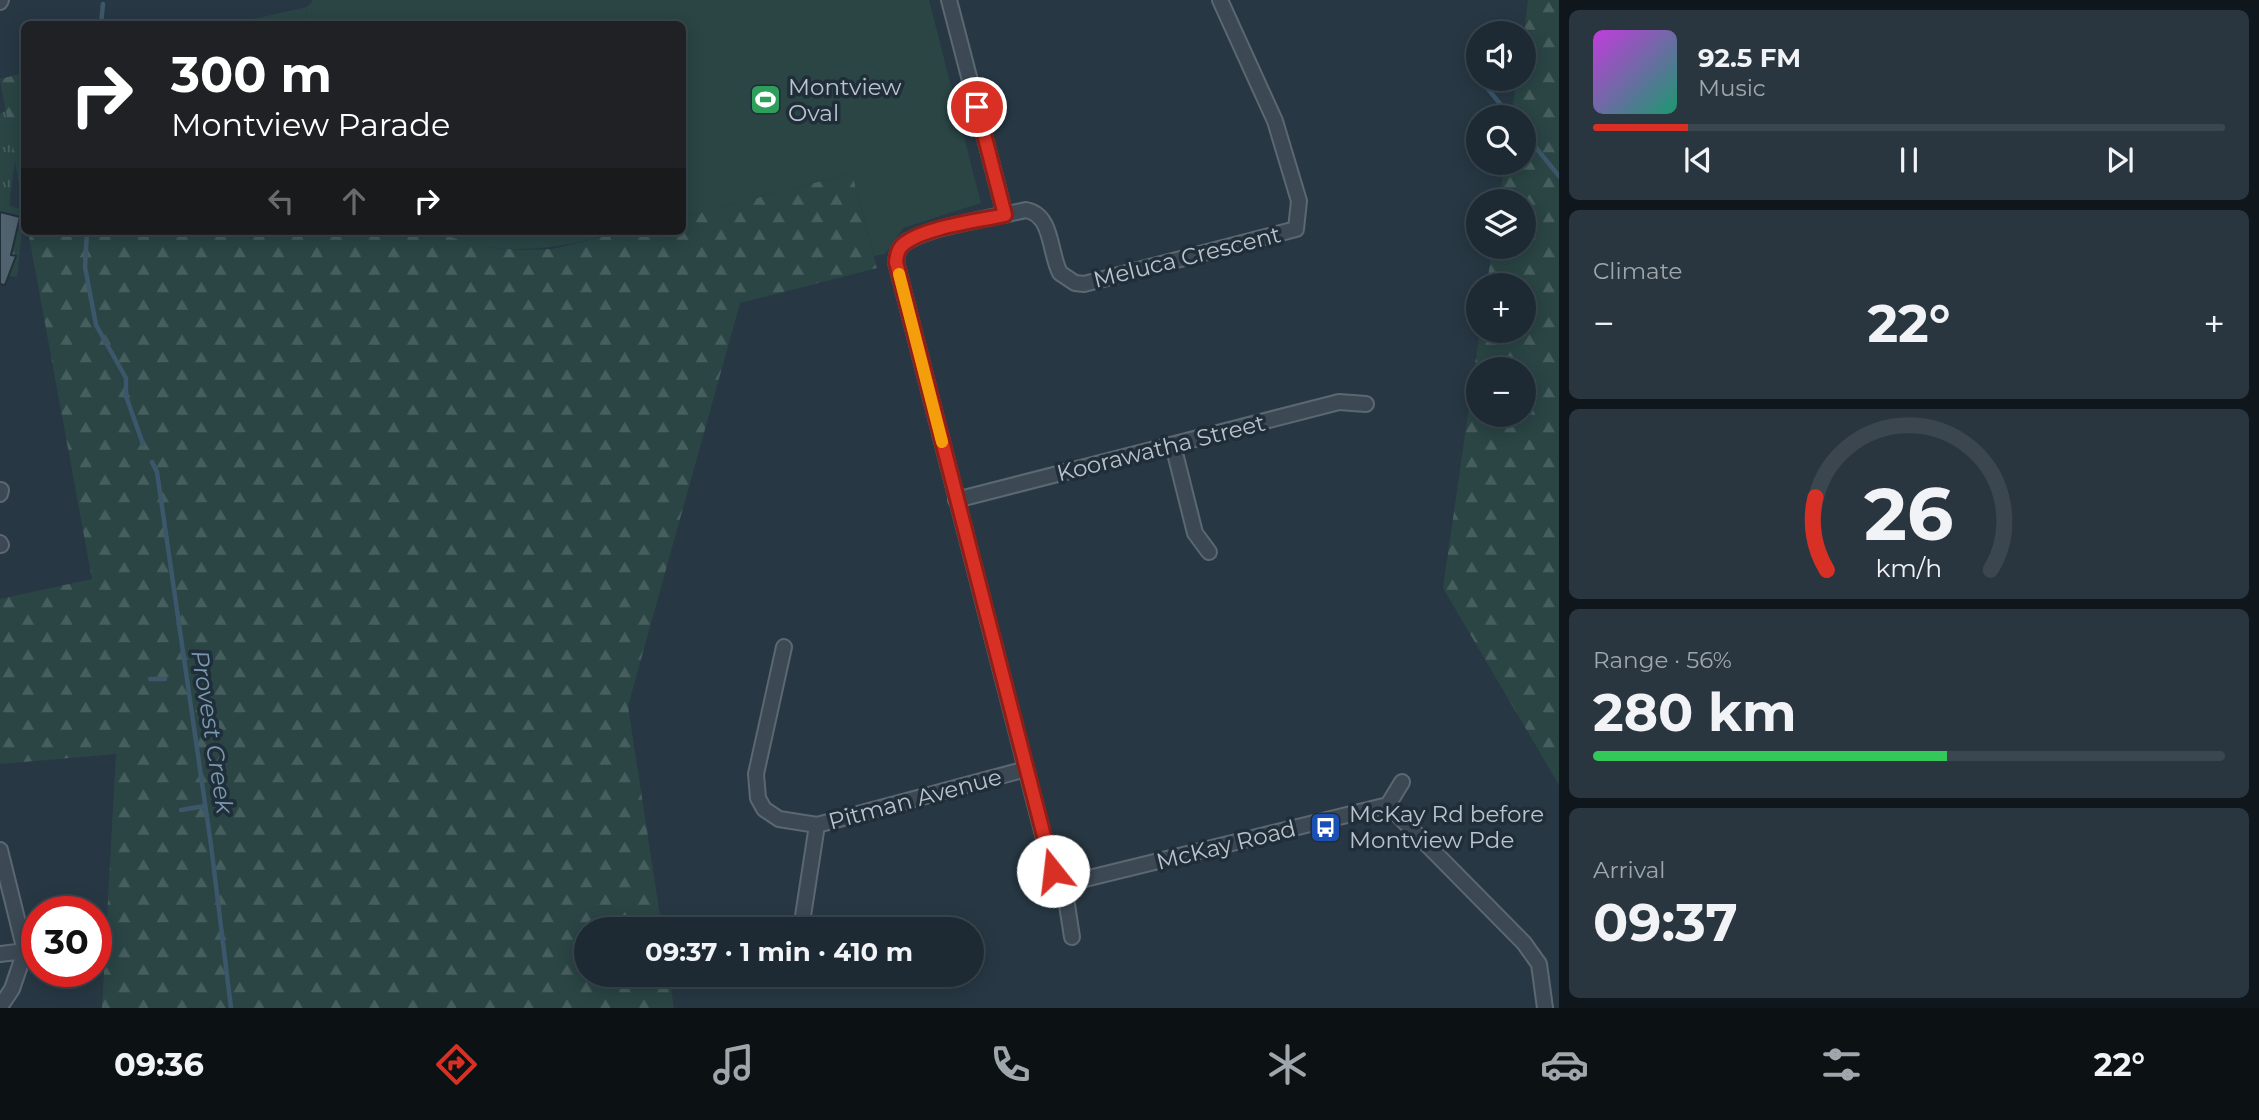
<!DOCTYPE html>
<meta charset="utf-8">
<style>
:root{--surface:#1d2a33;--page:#2a363f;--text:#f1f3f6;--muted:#a0a7ac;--line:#3b464e;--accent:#d93025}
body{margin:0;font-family:Montserrat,sans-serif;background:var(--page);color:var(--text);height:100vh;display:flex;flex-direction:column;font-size:26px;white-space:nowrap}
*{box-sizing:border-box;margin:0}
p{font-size:23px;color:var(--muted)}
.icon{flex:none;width:38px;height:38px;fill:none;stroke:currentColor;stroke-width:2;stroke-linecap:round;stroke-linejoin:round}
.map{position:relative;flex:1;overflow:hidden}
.drawer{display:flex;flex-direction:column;gap:10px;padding:10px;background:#10171c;width:700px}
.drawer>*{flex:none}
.top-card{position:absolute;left:21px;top:21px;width:665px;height:214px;border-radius:10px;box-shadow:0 4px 18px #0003,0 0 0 2px var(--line);background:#202124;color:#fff;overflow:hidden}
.buttons{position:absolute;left:1466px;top:21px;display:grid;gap:14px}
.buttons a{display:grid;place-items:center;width:70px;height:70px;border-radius:50%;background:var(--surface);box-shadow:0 4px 18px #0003,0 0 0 2px var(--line);font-size:35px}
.speed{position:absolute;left:21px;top:896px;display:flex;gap:14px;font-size:35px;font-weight:700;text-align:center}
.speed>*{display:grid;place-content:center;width:91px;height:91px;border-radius:50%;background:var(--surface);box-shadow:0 4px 18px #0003,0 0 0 2px var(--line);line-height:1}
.speed .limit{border:10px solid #d22;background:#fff;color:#111}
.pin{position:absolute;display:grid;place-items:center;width:60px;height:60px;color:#fff;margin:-30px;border:4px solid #fff;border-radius:50%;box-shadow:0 2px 7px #0007}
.me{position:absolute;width:77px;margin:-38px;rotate:344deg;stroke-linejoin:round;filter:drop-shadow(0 0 5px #0008)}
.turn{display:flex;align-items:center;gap:24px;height:147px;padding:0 35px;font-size:32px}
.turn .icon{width:91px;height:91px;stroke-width:2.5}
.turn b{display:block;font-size:49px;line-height:60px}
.lanes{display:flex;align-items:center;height:66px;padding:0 35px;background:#0003;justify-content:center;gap:35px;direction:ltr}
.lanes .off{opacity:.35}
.big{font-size:52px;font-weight:700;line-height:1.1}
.drawer .tile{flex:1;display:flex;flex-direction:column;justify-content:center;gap:10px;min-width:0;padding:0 24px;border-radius:10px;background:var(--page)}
.drawer .dial{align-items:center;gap:0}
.dial svg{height:182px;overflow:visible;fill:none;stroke:var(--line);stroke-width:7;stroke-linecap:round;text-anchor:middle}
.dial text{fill:var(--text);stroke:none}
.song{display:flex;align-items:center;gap:21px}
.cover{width:84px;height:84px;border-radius:10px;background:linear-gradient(135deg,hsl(290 70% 55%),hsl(160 70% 35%))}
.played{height:7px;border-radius:4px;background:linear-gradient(90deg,var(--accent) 15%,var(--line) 15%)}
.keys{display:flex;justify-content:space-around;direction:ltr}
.heat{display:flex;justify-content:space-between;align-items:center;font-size:38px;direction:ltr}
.charge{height:10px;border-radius:5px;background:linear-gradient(90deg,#34c759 56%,var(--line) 0)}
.trip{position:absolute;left:574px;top:917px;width:410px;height:70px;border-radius:35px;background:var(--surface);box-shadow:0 4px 18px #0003,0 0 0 2px var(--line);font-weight:700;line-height:70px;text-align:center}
.tab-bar{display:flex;height:112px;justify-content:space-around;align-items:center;background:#0c1114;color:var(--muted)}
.tab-bar .icon{width:49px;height:49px}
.tab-bar .on{color:var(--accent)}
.tab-bar b{font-size:32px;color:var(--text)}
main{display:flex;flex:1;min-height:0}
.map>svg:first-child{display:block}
.grass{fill:url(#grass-tufts)}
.forest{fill:url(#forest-firs);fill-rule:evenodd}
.park{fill:#2a4544}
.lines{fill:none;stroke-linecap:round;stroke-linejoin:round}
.stream{stroke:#3c576b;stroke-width:4.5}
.building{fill:#51626f;stroke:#22303b;stroke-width:2}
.minor-casing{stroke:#5b6771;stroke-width:18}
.minor{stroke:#3c4954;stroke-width:14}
.route-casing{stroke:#8d1f18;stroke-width:18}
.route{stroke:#d93025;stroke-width:12}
.slow{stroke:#f59e0b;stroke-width:12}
.labels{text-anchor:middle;stroke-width:7;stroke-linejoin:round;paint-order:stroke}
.poi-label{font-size:23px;fill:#bac4cd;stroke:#202e39;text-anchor:start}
.street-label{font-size:23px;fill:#bac4cd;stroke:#202e39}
.water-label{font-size:24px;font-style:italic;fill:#7a99b0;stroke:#202e39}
</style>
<main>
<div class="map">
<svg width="1559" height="1008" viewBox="0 0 1559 1008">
<defs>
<pattern id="grass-tufts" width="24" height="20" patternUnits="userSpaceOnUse" patternTransform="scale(1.75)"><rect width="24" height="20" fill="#2a4544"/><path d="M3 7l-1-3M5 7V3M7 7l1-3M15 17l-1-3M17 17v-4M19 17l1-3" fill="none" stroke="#475e5e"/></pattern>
<pattern id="forest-firs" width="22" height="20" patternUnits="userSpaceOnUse" patternTransform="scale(1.75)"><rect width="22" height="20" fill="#2a4544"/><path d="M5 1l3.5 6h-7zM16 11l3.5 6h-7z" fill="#475e5e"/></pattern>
</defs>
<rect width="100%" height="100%" fill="#273844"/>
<!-- grass -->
<path class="grass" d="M12 107 15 161 9 205 24 211 17 277 0 274V114Z"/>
<!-- forest -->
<path class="forest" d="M1528 0H1559V785L1443 588 1480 331H1524V285H1487L1492 247H1524V201H1499L1505 163H1524V117H1511L1517 79H1524V33ZM1479 369H1524V415H1479Z
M307 7 306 24H232Z
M24 73V211L0 79Z
M852 173 877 268 740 303 628 706 662 929H586V975H669L674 1008H102L116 754 0 764V599L92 579 28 231H438L492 248 521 250 553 249 626 231H682L683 217Z"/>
<!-- park -->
<path class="park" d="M313 0H929L981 203 903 228 885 254 874 256 852 173 683 217 682 24H306L307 7Z
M438 231H626C563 247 500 262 438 231Z"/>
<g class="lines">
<!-- stream -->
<path class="stream" d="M101 24 103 4
M1488 89 1511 117
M1524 133 1559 176
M87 231 85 267 96 325 126 378V396L143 444
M152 462 157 472 211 845 231 1008
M150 679H165
M181 810 205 806"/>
</g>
<!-- building -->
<path class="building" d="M0 212 20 217 11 255 16 256 5 285 0 284Z"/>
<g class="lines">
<defs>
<path id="minor" d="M949 0 1005 215
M0 2 1 0
M1173 445 1195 533 1209 552
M0 494 1 490
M956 500 1339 402 1366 404
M0 543 1 545
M784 647 756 774 758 798 764 809 779 819 817 825 1026 769
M1388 805 1524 943 1539 964 1545 1008
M0 850 25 951
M1063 879H1085L1388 805 1402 782
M801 929 817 825
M1072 937 1063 879 1053 871 1050 862 896 262C897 254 898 248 905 243 926 227 997 217 1026 210 1053 215 1049 252 1060 273L1075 283 1084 284 1296 229 1299 201 1275 121 1220 0
M0 954 25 951
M0 1007 12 989 25 951"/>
</defs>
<!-- minor casing -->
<use href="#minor" class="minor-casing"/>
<!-- minor -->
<use href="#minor" class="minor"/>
</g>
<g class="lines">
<defs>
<path id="route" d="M977 107 1005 215C978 221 926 227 905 243 898 248 897 254 896 262L1053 871"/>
</defs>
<!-- route casing -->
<use href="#route" class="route-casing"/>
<!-- route -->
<use href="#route" class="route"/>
<!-- slow -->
<path class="slow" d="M899 274 942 442"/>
</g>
<!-- icons -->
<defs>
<symbol id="stadium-square" viewBox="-11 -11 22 22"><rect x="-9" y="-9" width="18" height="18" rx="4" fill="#2e9e5b" stroke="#202e39"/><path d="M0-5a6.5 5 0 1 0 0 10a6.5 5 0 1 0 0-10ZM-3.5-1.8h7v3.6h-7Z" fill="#fff"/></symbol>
<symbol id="bus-square" viewBox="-11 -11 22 22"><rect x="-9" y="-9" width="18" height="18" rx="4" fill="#1a4fb4" stroke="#202e39"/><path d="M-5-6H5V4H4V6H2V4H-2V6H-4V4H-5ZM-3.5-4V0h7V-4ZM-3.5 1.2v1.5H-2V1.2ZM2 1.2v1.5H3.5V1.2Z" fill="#fff"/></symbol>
</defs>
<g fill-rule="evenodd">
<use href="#stadium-square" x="748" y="82" width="35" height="35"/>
<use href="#bus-square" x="1308" y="810" width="35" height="35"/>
</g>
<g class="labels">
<!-- poi labels -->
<g class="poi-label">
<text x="788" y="95">Montview<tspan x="788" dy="26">Oval</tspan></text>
<text x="1349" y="822">McKay Rd before<tspan x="1349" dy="26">Montview Pde</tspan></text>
</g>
<!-- street labels -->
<g class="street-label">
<text transform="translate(1187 257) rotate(-14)" y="8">Meluca Crescent</text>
<text transform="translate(1161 448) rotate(-14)" y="8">Koorawatha Street</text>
<text transform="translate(915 799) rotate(-15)" y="8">Pitman Avenue</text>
<text transform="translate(1226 845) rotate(-14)" y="8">McKay Road</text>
</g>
<!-- water labels -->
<g class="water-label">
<text transform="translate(212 732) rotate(81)" y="8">Provest Creek</text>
</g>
</g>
</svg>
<div class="buttons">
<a><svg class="icon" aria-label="sound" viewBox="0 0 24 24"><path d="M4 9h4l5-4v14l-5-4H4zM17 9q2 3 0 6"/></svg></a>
<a><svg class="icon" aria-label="search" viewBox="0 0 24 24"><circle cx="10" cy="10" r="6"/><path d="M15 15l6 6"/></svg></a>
<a><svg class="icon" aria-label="layers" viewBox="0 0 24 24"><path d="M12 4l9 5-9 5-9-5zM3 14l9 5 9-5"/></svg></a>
<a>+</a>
<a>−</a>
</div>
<div class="speed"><div class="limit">30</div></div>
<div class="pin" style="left:977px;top:107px;background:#d93025"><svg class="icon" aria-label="arrive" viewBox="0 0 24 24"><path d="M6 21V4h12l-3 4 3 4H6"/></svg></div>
<svg class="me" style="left:1053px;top:871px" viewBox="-20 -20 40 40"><circle r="19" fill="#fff"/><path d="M0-13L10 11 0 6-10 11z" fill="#d93025"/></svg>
<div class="trip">09:37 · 1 min · 410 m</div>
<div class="top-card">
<div class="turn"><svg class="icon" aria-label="right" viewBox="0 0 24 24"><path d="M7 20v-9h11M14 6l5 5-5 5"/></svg><div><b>300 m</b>Montview Parade</div></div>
<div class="lanes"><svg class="icon off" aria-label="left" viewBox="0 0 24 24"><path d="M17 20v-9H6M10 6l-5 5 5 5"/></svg><svg class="icon off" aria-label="ahead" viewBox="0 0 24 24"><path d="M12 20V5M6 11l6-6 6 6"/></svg><svg class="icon" aria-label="right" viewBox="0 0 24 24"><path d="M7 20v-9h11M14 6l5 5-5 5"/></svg></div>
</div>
</div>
<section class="drawer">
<div class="tile">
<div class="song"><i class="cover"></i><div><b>92.5 FM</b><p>Music</p></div></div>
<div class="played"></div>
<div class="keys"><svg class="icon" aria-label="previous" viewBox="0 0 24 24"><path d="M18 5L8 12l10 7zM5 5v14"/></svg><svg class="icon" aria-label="pause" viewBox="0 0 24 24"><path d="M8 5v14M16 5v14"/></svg><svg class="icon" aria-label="next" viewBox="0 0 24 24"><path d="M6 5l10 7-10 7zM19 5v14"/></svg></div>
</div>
<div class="tile"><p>Climate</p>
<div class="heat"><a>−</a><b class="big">22°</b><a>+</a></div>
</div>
<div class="tile dial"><svg viewBox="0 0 100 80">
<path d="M14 69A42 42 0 1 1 86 69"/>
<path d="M14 69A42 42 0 0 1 9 37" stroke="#d93025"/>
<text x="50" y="56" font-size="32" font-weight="700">26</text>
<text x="50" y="72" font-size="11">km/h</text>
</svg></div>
<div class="tile"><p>Range · 56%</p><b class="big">280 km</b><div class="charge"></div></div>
<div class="tile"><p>Arrival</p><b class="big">09:37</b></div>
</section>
</main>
<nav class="tab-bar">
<b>09:36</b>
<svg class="icon on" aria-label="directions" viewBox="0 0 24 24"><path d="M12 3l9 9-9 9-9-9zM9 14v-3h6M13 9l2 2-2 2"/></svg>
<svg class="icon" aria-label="music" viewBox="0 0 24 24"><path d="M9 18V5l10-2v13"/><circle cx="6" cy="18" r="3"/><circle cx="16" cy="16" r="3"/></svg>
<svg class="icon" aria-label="phone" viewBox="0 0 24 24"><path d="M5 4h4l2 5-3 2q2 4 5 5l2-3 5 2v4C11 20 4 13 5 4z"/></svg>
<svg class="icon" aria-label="climate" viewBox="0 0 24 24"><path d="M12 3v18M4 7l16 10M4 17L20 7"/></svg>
<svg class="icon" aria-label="car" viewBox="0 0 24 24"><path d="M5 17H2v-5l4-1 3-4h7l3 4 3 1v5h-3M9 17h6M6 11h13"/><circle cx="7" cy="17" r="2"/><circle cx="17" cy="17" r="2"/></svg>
<svg class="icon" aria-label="filters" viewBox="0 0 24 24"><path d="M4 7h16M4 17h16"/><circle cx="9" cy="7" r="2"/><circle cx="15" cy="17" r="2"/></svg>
<b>22°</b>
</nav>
